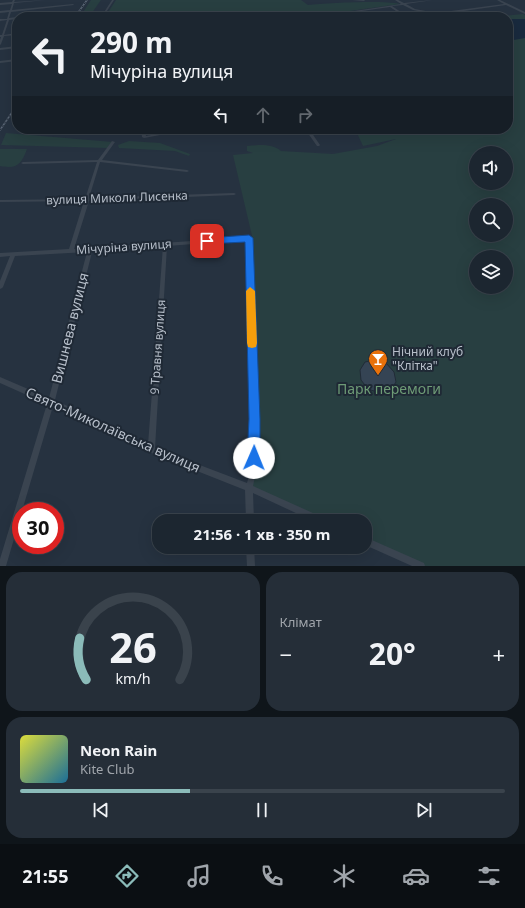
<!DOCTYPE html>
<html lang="uk">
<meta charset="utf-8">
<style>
:root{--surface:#1c2630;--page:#252e38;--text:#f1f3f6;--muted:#a0a5ab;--line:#3a434c;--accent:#8bbbb9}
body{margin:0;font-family:"Noto Sans",sans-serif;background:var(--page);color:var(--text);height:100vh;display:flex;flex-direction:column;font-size:15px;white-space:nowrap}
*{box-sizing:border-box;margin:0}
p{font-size:13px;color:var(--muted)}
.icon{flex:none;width:22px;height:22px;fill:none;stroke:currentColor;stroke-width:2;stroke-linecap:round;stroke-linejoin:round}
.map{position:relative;height:566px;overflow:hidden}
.panel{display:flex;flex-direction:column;gap:6px;padding:6px;background:#0f151a;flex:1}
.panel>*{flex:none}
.guide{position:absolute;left:12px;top:12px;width:501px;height:122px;border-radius:16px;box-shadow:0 4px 16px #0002,0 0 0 1px var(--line);background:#1c2630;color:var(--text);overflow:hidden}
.controls{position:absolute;left:469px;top:146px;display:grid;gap:8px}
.controls a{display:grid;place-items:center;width:44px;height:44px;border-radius:50%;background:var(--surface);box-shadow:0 4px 16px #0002,0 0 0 1px var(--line);font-size:20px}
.speed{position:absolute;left:12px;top:502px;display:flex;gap:8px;font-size:20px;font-weight:700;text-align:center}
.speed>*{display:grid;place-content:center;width:52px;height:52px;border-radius:50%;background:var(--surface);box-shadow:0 4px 16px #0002,0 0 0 1px var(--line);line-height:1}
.speed .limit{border:6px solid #d22;background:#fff;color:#111}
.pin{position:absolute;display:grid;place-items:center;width:34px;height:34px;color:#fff;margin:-17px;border-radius:8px;box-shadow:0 2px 6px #0006}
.me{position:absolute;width:44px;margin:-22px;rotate:1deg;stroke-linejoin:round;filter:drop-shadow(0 0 3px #0008)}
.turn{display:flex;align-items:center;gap:14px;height:84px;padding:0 12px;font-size:18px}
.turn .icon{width:52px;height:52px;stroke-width:2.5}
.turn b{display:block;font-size:28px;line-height:34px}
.lanes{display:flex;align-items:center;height:38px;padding:0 12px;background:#0003;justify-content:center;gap:20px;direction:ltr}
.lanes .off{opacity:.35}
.big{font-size:30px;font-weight:700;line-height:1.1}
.panel .tile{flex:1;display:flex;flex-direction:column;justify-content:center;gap:6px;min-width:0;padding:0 14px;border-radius:16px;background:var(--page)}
.panel .dial{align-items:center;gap:0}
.dial svg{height:104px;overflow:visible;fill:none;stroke:var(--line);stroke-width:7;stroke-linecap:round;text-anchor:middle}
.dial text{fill:var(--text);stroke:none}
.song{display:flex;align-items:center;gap:12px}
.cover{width:48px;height:48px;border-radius:6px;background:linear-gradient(135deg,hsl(60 70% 55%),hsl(200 70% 35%))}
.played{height:4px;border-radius:2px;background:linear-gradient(90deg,var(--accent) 35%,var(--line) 35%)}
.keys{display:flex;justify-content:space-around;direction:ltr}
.heat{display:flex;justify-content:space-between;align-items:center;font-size:22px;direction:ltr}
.panel .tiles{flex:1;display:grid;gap:6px;grid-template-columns:1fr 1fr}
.tile:last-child{grid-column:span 2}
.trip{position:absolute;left:152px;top:514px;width:220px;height:40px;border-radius:16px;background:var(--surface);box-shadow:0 4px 16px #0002,0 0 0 1px var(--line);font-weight:700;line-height:40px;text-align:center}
.dock{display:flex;height:64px;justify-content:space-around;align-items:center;background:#0b0f13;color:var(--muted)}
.dock .icon{width:28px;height:28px}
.dock .on{color:var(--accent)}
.dock b{font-size:18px;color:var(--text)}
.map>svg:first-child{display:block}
.green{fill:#283f41;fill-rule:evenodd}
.water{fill:#192a3e}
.building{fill:#354454;stroke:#212b37}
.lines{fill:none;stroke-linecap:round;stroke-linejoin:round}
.minor{fill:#3a4450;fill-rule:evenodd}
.rail-casing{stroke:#5c6877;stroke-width:1.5}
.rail{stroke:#1f2935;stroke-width:1;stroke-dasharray:2;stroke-linecap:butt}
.route{fill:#1a73e8;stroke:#114b97}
.slow{fill:#f59e0b}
.labels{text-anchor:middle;stroke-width:4;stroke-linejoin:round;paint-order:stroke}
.street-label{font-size:12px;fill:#b7bfca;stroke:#1f2935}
.poi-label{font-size:12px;fill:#b7bfca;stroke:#1f2935;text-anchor:start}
.near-street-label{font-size:14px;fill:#b7bfca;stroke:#1f2935}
.near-park-label{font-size:14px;fill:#6e9b76;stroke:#1f2935}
</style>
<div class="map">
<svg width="525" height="566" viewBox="0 0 525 566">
<rect width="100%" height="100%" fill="#263240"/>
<!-- green -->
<path class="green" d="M91 0H101L89 17H80Z
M116 0H301L308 5C328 3 384 0 400 4L307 17H105Z
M523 14 525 15V566H421L365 541V521H321L249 488 255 419 253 240 233 155 253 153 247 151V146C259 145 271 143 281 151L333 154 377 146 396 139 363 146 355 129H508V17H495ZM476 153H506V183H476ZM476 205H506V235H476ZM476 257H506V287H476Z
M6 133 113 142 108 148 1 145Z
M129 141 160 143 190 154 189 156 175 151 119 148 118 145Z
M0 149H27C21 165 17 169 0 166Z"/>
<!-- water -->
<path class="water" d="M508 19H525V38L508 41Z"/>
<!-- building -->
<path class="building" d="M375 360 386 363 394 372 396 382 390 391 380 393 368 389 361 380 360 370 365 362Z"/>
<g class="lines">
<!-- minor -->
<path class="minor" d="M13 0H15L14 2 46 0 14 3 12 10 73 4 74 5 11 12 9 18 17 17V19L9 20 4 35 17 33V35L4 36 1 44 0 45V40L1 37H0V35H2L7 20 0 21V19H7L9 12 0 13V11L10 10 12 4 0 5V3L12 2Z
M112 0H114L103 17H101Z
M352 0H365L364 1Z
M395 0H398L404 3 433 0 406 4 415 9 436 13 504 4 497 0H500L525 12V14L506 5 436 15 413 10 403 5 392 6 408 17H405L390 7 320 17H314L401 4Z
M68 14 40 17H31L67 13Z
M17 46V48L0 50V48Z
M17 59V61L0 63V61Z
M16 87H17V90L16 92H14V91Z
M141 129H145L146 136 182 129H189L187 130 144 138 142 137Z
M305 129H309L320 145 319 146H317Z
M112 141 115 142 102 160 187 170 189 171 187 172 100 162 89 198 234 193 236 194 234 195 89 201 74 249 251 237 258 419 256 472 253 486 324 518 325 521H313L253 493 254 521H246L245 490 149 452 53 406 22 511H21V515L6 566H0V559L47 404 0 383V377L49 398 87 252 15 256 3 287 2 288 0 289V281L10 256 0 257V253L69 249 84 201 0 202V200L85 199 97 162 23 164 21 163 23 162 98 160ZM247 240 252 419 250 472 247 483 155 448 167 246ZM163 246 148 445 55 400 92 252Z
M365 537 424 563 425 566H412L365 545Z
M246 547H254L255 566H247Z"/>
<defs>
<path id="rail" d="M75 17 87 0
M0 130 17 105"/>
</defs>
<!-- rail casing -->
<use href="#rail" class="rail-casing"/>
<!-- rail -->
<use href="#rail" class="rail"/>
</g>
<!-- route -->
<path class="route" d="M249 235 253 238 260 419V458L258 463 254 465 249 463 247 458 249 419 245 242 207 244 202 241 207 238Z"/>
<!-- slow -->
<path class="slow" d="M250 287 255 291 257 343 256 347 252 348 248 347 247 343 246 291Z"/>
<!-- icons -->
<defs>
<symbol id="bar-pin" viewBox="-11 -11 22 30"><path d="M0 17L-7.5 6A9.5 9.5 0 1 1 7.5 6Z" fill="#e8710a" stroke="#1f2935"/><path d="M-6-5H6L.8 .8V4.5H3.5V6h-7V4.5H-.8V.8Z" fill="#fff"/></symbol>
</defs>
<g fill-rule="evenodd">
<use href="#bar-pin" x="367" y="348" width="22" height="30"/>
</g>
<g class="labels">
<!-- street labels -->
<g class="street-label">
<text transform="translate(117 198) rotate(-2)" y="4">вулиця Миколи Лисенка</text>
<text transform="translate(124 247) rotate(-4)" y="4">Мічуріна вулиця</text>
<text transform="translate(158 347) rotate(-86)" y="4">9 Травня вулиця</text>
</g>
<!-- poi labels -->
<g class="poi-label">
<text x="392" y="356">Нічний клуб<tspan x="392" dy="14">"Клітка"</tspan></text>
</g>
<!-- near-street labels -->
<g class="near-street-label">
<text transform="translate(70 328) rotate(-76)" y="5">Вишнева вулиця</text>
<text transform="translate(113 430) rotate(24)" y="5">Свято-Миколаївська вулиця</text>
</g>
<!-- near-park labels -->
<g class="near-park-label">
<text x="389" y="394">Парк перемоги</text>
</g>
</g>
</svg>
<div class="controls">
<a><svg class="icon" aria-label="sound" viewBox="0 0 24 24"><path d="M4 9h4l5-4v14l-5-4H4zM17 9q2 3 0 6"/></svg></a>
<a><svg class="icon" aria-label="search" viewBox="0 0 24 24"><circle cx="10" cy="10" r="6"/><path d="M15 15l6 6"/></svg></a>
<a><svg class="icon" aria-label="layers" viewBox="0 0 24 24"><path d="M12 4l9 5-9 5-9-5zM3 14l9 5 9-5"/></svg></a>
</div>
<div class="speed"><div class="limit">30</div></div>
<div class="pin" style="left:207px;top:241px;background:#d93025"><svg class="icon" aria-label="arrive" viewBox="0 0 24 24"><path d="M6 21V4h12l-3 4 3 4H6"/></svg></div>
<svg class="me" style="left:254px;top:458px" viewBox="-20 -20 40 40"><circle r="19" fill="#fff"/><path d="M0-13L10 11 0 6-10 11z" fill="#1a73e8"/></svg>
<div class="trip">21:56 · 1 хв · 350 m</div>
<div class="guide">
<div class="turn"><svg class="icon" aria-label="left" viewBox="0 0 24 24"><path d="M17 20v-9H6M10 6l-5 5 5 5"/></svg><div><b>290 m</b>Мічуріна вулиця</div></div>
<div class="lanes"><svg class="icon" aria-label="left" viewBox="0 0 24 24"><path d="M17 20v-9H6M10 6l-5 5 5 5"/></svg><svg class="icon off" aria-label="ahead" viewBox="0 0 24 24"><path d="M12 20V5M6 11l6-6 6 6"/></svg><svg class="icon off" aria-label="right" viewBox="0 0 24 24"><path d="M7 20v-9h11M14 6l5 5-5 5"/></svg></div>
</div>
</div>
<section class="panel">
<div class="tiles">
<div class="tile dial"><svg viewBox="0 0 100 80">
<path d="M14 69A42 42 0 1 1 86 69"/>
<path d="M14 69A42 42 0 0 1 9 37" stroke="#8bbbb9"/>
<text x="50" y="56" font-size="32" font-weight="700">26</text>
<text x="50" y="72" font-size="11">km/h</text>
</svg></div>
<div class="tile"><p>Клімат</p>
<div class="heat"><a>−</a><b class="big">20°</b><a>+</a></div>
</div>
<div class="tile">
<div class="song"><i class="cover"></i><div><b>Neon Rain</b><p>Kite Club</p></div></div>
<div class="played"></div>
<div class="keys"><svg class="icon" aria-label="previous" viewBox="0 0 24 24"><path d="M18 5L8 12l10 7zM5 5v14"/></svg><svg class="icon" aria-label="pause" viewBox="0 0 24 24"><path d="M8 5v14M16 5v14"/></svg><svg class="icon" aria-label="next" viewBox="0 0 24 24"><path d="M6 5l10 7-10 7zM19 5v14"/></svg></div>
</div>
</div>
</section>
<nav class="dock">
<b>21:55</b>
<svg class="icon on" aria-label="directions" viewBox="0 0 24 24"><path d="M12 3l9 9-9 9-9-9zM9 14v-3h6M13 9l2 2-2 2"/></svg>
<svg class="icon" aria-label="music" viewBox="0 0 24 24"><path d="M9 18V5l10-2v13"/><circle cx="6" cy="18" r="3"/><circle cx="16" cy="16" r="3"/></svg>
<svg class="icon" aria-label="phone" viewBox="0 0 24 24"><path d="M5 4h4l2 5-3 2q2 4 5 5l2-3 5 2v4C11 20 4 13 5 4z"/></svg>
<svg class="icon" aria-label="climate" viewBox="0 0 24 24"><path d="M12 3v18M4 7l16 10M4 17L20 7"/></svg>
<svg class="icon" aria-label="car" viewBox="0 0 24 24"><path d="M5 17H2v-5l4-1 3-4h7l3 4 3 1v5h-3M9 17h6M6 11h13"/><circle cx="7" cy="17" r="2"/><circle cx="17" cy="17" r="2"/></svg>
<svg class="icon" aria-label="filters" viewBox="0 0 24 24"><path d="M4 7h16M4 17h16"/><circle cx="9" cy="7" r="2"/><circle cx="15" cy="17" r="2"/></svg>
</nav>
